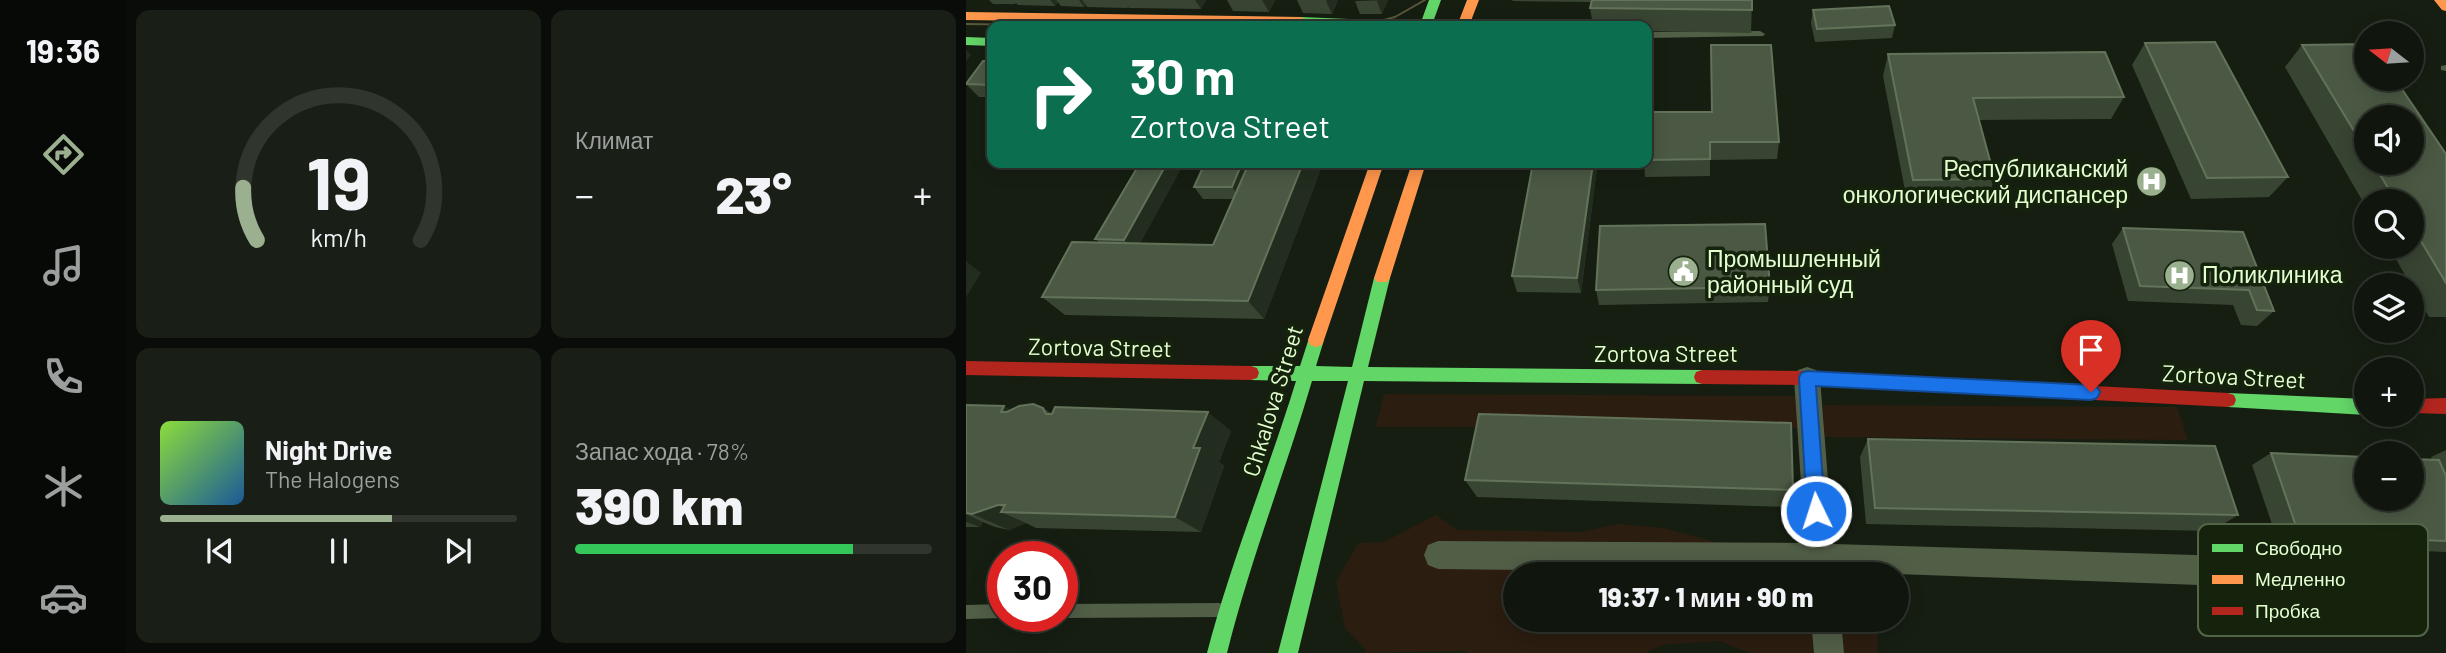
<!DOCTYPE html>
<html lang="ru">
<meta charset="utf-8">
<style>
:root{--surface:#10160e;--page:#191f17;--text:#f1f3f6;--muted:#9c9f9e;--line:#30352e;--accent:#9bb08e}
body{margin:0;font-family:Barlow,sans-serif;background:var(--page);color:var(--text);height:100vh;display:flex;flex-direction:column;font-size:26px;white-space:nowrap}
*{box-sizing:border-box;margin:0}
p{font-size:23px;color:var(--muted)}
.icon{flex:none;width:38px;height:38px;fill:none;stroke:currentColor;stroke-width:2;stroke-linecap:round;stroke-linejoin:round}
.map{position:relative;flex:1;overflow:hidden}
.panel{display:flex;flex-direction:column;gap:10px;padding:10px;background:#090c08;width:840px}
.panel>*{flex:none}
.top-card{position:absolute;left:21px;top:21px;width:665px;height:147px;border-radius:14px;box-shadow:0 4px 18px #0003,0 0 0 2px var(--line);background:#0b6e4f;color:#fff;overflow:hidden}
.needle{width:46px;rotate:287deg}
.controls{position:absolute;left:1388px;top:21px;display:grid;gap:14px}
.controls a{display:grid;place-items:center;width:70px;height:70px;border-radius:50%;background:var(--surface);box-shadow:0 4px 18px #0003,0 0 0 2px var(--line);font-size:35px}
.speed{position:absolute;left:21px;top:541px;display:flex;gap:14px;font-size:35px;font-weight:700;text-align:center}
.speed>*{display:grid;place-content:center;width:91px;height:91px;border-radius:50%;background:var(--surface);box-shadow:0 4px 18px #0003,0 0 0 2px var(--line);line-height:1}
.speed .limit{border:10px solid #d22;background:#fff;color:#111}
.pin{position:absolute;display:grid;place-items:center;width:60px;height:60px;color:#fff;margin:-72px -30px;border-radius:50% 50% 50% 0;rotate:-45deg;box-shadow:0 0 7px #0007}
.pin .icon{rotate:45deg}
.me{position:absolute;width:77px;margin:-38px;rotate:356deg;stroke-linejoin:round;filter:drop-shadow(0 0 5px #0008)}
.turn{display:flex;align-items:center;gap:24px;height:147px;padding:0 28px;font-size:32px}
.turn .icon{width:91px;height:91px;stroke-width:2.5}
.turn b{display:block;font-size:49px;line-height:60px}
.big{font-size:52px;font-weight:800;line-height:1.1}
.panel .card{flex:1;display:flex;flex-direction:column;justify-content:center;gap:10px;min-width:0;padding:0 24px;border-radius:14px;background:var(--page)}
.panel .dial{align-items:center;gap:0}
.dial svg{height:182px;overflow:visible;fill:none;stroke:var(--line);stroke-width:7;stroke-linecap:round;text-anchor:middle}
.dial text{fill:var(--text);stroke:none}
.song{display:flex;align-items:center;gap:21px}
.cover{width:84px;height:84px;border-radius:10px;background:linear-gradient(135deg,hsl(90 70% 55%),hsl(210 70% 35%))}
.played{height:7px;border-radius:4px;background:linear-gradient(90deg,var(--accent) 65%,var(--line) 65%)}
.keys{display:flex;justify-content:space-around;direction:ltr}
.heat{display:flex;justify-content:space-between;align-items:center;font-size:38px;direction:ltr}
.charge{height:10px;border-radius:5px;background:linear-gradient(90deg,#34c759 78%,var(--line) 0)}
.panel .tiles{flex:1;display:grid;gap:10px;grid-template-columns:repeat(2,1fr)}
.trip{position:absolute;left:537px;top:562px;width:406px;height:70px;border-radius:35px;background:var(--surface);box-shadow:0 4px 18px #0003,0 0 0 2px var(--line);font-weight:800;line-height:70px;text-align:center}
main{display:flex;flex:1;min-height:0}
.tabs{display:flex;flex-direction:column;width:126px;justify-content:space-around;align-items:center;background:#060906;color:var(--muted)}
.tabs .icon{width:49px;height:49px}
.tabs .current{color:var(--accent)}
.tabs b{font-size:32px;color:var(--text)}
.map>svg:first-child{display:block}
.green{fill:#2b1d10}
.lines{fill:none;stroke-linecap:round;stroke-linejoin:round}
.lane{fill:#525f47;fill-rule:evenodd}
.street{fill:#525f47;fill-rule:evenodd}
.fast{fill:#63d668;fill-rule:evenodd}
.slow{fill:#ff974d;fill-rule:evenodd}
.jam{fill:#b3261e;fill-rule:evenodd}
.tram{stroke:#5a583a;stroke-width:2}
.wall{fill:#394533;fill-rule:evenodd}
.shaded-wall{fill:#232d1f}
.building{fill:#4b5944;stroke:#63735a;stroke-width:2}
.route{fill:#1a73e8;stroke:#114b97;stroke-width:2}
.labels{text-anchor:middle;stroke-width:7;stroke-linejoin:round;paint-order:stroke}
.poi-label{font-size:23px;fill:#e3ffd0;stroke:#15230d;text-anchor:start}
.street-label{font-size:23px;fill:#e3ffd0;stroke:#15230d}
.key{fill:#15230d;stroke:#536548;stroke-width:2}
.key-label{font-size:19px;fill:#e3ffd0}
</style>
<main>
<nav class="tabs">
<b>19:36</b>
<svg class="icon current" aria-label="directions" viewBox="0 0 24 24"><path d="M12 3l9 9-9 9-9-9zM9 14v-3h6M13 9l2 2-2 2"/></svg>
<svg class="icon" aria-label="music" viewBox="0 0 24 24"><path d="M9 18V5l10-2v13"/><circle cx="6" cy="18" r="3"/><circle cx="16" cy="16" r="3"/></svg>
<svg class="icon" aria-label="phone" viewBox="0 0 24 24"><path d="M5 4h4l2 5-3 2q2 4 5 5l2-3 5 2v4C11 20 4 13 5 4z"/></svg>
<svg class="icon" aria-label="climate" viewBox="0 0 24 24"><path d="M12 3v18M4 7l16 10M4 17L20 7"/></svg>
<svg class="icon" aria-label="car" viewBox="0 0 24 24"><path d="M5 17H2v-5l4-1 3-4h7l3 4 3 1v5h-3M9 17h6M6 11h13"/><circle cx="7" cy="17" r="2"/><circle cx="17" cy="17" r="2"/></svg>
</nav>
<section class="panel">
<div class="tiles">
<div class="card dial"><svg viewBox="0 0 100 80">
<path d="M14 69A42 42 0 1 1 86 69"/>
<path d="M14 69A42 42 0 0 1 8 46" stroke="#9bb08e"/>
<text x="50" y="56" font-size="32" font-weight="700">19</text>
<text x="50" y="72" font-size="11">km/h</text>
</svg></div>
<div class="card"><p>Климат</p>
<div class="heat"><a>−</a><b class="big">23°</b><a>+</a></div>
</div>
<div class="card">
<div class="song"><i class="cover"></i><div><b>Night Drive</b><p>The Halogens</p></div></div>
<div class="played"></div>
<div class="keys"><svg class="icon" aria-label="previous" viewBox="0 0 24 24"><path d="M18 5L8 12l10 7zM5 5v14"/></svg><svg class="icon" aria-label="pause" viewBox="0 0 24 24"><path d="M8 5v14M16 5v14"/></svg><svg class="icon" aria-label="next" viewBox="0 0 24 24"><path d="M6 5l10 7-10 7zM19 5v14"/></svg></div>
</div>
<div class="card"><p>Запас хода · 78%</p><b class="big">390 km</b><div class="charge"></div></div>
</div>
</section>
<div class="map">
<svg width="1480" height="653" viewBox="0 0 1480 653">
<rect width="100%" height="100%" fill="#161e12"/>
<!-- green -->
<path class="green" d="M418 394 830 396 832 428 410 427Z
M857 405 1211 407 1222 440 859 437Z
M470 515 491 530 614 532 652 524 698 528 753 543 805 574H550V620H913L911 653H785L753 641 696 645 679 653H502L497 651 399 653V649L379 628 370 582 392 543 418 542Z"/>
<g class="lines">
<!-- lane -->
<path class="lane" d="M794 31 799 34 797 36 681 38V32Z
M1480 65V71L1475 70V66Z
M253 603 258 605 260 610 258 615 253 617 96 618 91 616H96V604Z
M37 604V616H42L37 618 0 619V605Z"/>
<!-- street -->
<path class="street" d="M841 367 850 370 854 378 867 544 1262 556 1272 561 1277 571 1272 581 1262 586 931 574 472 569 462 565 458 555 462 545 472 541 839 543 828 378 832 370Z
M845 620H875L878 653H848Z"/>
<!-- fast -->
<path class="fast" d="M463 0H475L467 22 473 26C450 26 341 31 329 21L335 17 455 22Z
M0 37 26 38V46L0 45Z
M416 272 421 274 424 278 402 367 736 370 742 372 744 377 742 382 736 384 398 381 332 653H312L382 381H346C319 472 284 561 261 653H241C265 561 302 472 330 381L285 380 279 378 277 373 279 368 285 366H334L344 335 350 333 356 335 358 340 350 366 386 367 408 278 411 274Z
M1262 393 1400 399V415L1262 407 1256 405 1254 400 1256 395Z"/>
<!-- slow -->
<path class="slow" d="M501 0H513L503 26H491Z
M1468 0H1480V11L1476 10Z
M0 12 335 17 341 21 335 25 0 20Z
M404 163H418L358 340 356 345 350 347 344 345 342 340Z
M446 163H460L424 278 421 282H411L408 278Z"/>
<!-- jam -->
<path class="jam" d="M0 361 285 366 291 368 293 373 291 378 285 380 0 375Z
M736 370 841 371 1262 393 1268 395 1270 400 1268 405 1262 407 841 385 736 384 730 382 728 377 730 372Z
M1480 398V414L1446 413V399Z"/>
<!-- tram -->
<path class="tram" d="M0 24 163 26
M396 26 429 17 459 0"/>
</g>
<!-- wall -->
<path class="wall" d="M23 0H240L235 9 163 8 162 7 161 8 121 7 120 5 118 7 95 6 92 2 89 6 52 5 50 3 49 4H27Z
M261 0H309L303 12 267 11Z
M331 0H372L366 14 337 13Z
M422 0 416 14H394L389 1Z
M546 0H786L785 33 681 31V26H627L624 8 625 2 547 1Z
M847 10 929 25 926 38 849 42 845 23Z
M1179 43 1322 177 1303 197 1225 199 1166 65Z
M745 45 813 142 811 159 744 160V176L679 177 678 163H681V112H746Z
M1336 45 1480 154V317H1463L1423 247H1446V201H1400V207L1319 67ZM1400 117 1446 163H1400Z
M922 54 1158 97 1145 119 1013 120 1029 179 1020 200 941 201 917 76Z
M26 61V97H13L0 84Z
M218 163 174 243 247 245 267 199H237L228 187 354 171 298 319 99 315 76 297 133 242 129 239Z
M567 163H630L631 168 615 293 551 292 546 276Z
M1157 228 1277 232 1308 311 1291 326 1275 325 1267 305 1162 301 1146 244Z
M804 287 802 302 633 305 630 290Z
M0 405 45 410 77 408 86 414 265 431 253 462 258 466 235 532 70 528 60 523 43 530 29 527 17 522 14 527H0Z
M902 439 1272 515 1246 531 900 524 894 457Z
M1480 450V552L1313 545 1286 465 1305 453 1466 460 1465 457Z
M499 480 827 490 823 507 511 497Z"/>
<!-- shaded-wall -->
<path class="shaded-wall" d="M84 0H90L92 2 89 6Z
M113 0H116L120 5 118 7Z
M229 0H240L235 9Z
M296 0H309L303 12Z
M361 0H372L366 14 360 1Z
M412 0H422L416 14 411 1Z
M0 50 5 55 0 61Z
M201 163H218L170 251 158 240Z
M276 163H289L274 199 266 187Z
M337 163H349L354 171 298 319 282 301Z
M627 163H630L631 168 615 293 611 278Z
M0 261 15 273 0 297Z
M38 406 70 425 35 412Z
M242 412 265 431 253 462 258 466 235 532 209 517 227 448Z
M32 505 48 513 35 512 60 523 43 530 6 514Z
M0 514 17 522 14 527 0 522Z"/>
<!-- building -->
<path class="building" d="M626 0H786V10L624 8Z
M923 6 929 25 851 29 847 10Z
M1249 42 1322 177 1241 178 1179 43Z
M1400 44V79H1429L1480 154V283L1446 226V201H1430L1407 163H1446V117H1400V151L1336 45Z
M745 45H805L813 142H744V159L681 160V112H746Z
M1139 52 1158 97 1007 98 1029 179 947 180 922 54Z
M17 61H26V85L0 84Z
M174 163H201L158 240 129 239Z
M239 163H276L266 187H228Z
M283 163H337L282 301 76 297 106 242 247 245Z
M567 163H627L611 278 546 276Z
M799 224 804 287 630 290 634 226Z
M1157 228 1277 232 1308 311 1291 310 1283 290 1174 286Z
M67 404 77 408 80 414H86L89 407 242 412 227 448H234L209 517 35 512 39 505H32L6 514 0 513V405L38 406 35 412H41L53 406Z
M513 414 825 423 827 490 499 480Z
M902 439 1249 446 1272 515 909 508Z
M1305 453 1400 457V499H1446V459L1473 460 1480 476V541L1333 535Z"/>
<!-- route -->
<path class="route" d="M841 371 1125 385 1131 387 1134 392 1131 398 1125 400 850 386 859 511 857 517 850 519 844 517 841 511 833 378 835 373Z"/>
<!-- icons -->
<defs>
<symbol id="hospital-disc" viewBox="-11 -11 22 22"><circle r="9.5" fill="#9bb08e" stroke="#15230d"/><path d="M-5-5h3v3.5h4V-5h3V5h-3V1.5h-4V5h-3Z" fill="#fff"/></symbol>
<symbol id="civic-disc" viewBox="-11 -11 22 22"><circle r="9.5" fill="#9bb08e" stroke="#15230d"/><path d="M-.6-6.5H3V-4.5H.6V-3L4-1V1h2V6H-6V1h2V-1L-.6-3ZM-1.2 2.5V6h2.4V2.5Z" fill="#fff"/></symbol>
</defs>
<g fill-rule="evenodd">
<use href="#hospital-disc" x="1168" y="164" width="35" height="35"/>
<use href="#civic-disc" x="700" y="254" width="35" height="35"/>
<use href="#hospital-disc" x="1196" y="258" width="35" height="35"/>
</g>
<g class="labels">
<!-- poi labels -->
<g class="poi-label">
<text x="1162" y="177" text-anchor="end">Республиканский<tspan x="1162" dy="26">онкологический диспансер</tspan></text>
<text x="741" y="267">Промышленный<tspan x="741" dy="26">районный суд</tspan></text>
<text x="1236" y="283">Поликлиника</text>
</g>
<!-- street labels -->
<g class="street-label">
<text transform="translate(134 348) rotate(1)" y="8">Zortova Street</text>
<text x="700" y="362">Zortova Street</text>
<text transform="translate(1268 377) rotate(3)" y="8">Zortova Street</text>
<text transform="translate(307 401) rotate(-73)" y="8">Chkalova Street</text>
</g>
</g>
<!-- legend -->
<rect x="1232" y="524" width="230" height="112" rx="10" class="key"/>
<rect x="1246" y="544" width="31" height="8" fill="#63d668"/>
<rect x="1246" y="575" width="31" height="9" fill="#ff974d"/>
<rect x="1246" y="607" width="31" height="8" fill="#b3261e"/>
<g class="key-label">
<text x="1289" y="555">Свободно</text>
<text x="1289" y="586">Медленно</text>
<text x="1289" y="618">Пробка</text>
</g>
</svg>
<div class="controls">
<a><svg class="needle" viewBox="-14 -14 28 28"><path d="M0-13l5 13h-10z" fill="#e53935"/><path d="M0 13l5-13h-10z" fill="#9c9f9e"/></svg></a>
<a><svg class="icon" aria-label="sound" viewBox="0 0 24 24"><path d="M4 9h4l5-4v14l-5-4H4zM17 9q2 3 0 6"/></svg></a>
<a><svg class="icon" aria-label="search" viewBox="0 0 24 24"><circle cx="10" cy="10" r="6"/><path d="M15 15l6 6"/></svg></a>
<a><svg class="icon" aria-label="layers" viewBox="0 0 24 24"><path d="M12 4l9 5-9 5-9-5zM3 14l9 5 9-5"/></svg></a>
<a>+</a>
<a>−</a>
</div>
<div class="speed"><div class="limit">30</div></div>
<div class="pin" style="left:1125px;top:392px;background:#d93025"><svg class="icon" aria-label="arrive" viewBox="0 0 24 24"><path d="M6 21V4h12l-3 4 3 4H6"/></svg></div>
<svg class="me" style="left:850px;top:511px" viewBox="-20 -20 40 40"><circle r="17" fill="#1a73e8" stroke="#fff" stroke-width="3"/><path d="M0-11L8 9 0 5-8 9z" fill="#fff"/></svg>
<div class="trip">19:37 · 1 мин · 90 m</div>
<div class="top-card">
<div class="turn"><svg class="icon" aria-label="right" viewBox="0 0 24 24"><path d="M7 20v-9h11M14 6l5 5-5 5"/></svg><div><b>30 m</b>Zortova Street</div></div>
</div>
</div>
</main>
